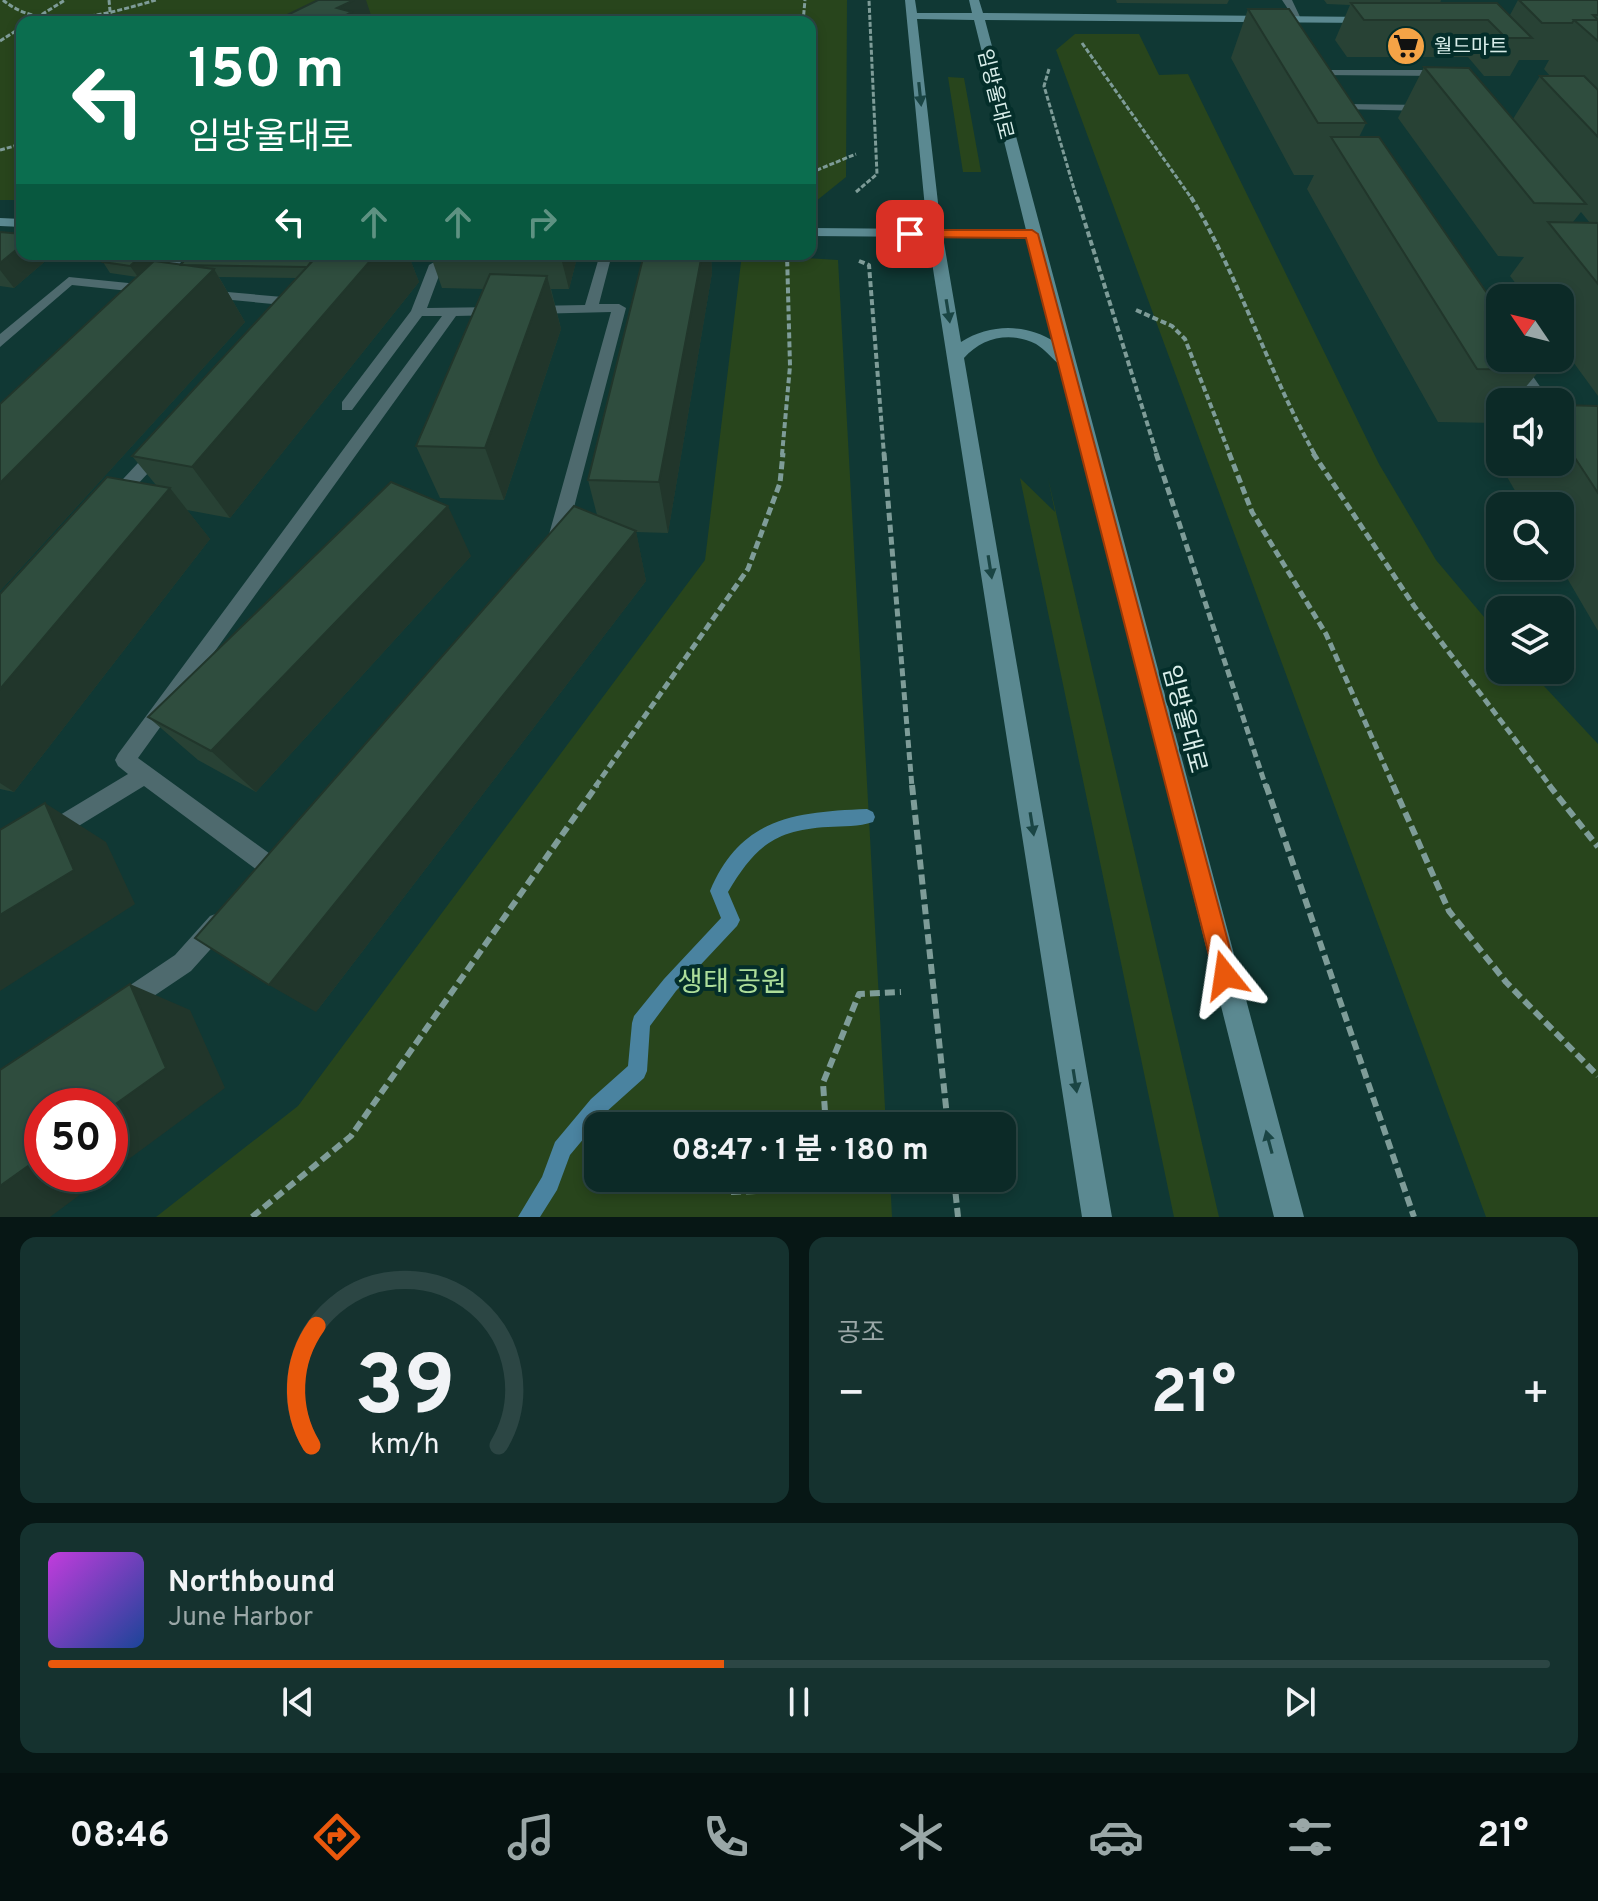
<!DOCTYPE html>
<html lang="ko">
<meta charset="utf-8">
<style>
:root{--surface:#0c2a27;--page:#15322f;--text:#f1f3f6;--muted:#9aa7a7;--line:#2c4644;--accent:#ea580c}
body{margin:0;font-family:Overpass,"Noto Sans KR",sans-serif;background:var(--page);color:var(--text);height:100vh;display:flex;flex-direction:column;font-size:30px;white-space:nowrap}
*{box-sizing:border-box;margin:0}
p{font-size:26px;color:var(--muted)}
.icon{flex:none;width:44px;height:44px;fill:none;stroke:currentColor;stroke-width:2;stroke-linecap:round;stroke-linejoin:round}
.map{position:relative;height:1217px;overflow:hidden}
.drawer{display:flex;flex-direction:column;gap:20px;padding:20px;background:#071715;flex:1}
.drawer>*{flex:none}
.hud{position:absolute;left:16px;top:16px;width:800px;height:244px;border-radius:16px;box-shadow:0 4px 12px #0003,0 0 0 2px var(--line);background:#0b6e4f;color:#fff;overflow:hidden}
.needle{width:52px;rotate:305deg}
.tools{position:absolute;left:1486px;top:284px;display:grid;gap:16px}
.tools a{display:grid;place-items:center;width:88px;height:88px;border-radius:16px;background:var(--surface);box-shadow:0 4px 12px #0003,0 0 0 2px var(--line);font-size:40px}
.speed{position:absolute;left:24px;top:1088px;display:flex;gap:16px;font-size:40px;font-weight:700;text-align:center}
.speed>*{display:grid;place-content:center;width:104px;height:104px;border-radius:50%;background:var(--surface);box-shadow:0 4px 12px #0003,0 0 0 2px var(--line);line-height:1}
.speed .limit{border:12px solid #d22;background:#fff;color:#111}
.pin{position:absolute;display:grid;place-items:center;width:68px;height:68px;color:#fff;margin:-34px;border-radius:16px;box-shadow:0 4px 12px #0006}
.me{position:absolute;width:88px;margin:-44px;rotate:345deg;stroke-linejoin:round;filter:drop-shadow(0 0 6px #0008)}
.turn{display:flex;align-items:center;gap:28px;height:168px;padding:0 40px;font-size:36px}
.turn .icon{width:104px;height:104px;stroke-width:2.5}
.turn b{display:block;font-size:56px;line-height:68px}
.lanes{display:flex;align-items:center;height:76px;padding:0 40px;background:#0003;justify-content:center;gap:40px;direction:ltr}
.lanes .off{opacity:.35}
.big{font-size:60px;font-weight:700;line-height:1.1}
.drawer .widget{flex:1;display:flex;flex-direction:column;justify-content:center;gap:12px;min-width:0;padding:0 28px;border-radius:16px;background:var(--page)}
.drawer .dial{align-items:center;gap:0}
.dial svg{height:208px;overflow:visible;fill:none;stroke:var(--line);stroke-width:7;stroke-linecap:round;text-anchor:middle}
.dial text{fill:var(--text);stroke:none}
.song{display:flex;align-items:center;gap:24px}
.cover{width:96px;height:96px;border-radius:12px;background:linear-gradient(135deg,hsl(290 70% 55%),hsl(220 70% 35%))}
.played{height:8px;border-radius:4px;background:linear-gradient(90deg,var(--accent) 45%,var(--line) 45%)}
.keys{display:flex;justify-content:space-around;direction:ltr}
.heat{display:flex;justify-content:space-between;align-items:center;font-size:44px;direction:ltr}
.drawer .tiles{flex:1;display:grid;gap:20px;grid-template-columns:1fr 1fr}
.widget:last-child{grid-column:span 2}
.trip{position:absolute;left:584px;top:1112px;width:432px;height:80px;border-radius:16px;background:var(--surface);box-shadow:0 4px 12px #0003,0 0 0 2px var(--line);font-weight:700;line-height:80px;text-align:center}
.tab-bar{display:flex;height:128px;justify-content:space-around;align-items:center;background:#051110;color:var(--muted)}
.tab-bar .icon{width:56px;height:56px}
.tab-bar .on{color:var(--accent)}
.tab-bar b{font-size:36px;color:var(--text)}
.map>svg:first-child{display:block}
.green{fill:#28451c}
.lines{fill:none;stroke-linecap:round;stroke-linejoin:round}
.stream{fill:#4a83a0;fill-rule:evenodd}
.path-far3{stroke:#7e9c98;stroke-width:3;stroke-dasharray:5 2;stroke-linecap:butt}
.path-far2{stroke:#7e9c98;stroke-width:4;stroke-dasharray:6 3;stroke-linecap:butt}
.path-far1{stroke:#7e9c98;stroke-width:5;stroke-dasharray:8 4;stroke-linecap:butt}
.path{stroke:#7e9c98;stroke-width:6;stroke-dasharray:10 5;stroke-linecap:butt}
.lane{fill:#4e6a6e;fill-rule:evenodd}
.secondary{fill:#5b8991;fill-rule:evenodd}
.wall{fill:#284235;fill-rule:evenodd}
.shaded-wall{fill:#21362b}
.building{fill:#2f4d3e;stroke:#21362b;stroke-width:2}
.oneway{fill:#1a4544}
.route{fill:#ea580c;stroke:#983908;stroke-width:2}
.labels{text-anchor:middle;stroke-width:8;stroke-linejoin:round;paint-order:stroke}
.far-poi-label{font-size:20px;fill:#d9eeea;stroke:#042e2a;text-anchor:start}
.far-street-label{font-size:20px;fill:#d9eeea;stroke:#042e2a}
.street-label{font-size:24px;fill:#d9eeea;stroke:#042e2a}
.near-park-label{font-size:28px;fill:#adde9a;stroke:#042e2a}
</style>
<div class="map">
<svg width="1598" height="1217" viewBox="0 0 1598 1217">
<rect width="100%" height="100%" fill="#103834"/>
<!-- green -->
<path class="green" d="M0 0H847L846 177 810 206V22H22V200H0Z
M1075 34H1139L1159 75 1188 74 1379 464 1436 560 1500 636V670H1529L1598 744V1217H1486L1056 50Z
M948 77 964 78 981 172H963Z
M742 254 838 260 886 1126H598V1178H890L892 1217H156L298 1106 705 560Z
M1020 478 1055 512 1048 478 1219 1217H1174Z"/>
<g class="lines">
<!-- stream -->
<path class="stream" d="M867 809 873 812 875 817 873 822C859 827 843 826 828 827 774 830 755 847 728 892L740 920 737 926 676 991 650 1026 647 1071 644 1078 605 1113 570 1155 557 1190 540 1217H518L542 1177 555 1142 591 1099 628 1066 632 1023 634 1016 664 979 721 918 710 891C741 817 796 812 867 809Z"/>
<!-- path-far3 -->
<path class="path-far3" d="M3 0C43 34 111 13 156 0
M109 0 111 22
M30 22 65 0
M803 22 805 0
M0 41 22 27
M1082 43 1192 199
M1049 69 1044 86 1077 199
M0 150 22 144
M810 173 856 154
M856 192 877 174 869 0"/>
<!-- path-far2 -->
<path class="path-far2" d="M1077 197 1157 455
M1191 197C1240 279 1268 371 1315 455
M859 261 869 265 884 455
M1136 310 1172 326 1185 339 1230 455
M782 455 790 366 787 254"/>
<!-- path-far1 -->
<path class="path-far1" d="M884 453 912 787
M1156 453 1266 787
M1229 453 1252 512 1326 634 1394 787
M1313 453 1414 606 1551 787
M595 787 748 569 780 483 783 453"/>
<!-- path -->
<path class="path" d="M912 785 948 1126
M1266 785 1414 1217
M1393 785 1449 911 1506 982 1598 1076
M1549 785 1598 847
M826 1126 823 1083 859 994 901 992
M954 1178 958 1217
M731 1192 831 1188 830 1178
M252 1217 351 1136 597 785"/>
<!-- lane -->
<path class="lane" d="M1282 0H1292L1302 21H1296Z
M1322 70H1443L1448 73 1443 76 1318 75V71Z
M1345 104 1426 105 1431 108 1426 111 1341 109 1340 107Z
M174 254H187L163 286H153L151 283Z
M600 254H612L599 304H619L626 308 566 538 557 544 548 538 611 312 532 314 525 310 532 306 585 305Z
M436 261 443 265 427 308 498 307 505 311 498 315 456 316 138 758 277 859 280 866 277 873 269 877 261 873 144 786 59 838 52 841 45 838 41 831 45 824 128 774 118 766 115 760 118 754 442 316H422L352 410H342V402L411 311 429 265Z
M69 277 148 285 155 289 148 293 72 285 0 347V334Z
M205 290 294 298 301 302 294 306 200 297V291Z
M1506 358H1520L1551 402H1535Z
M158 446 166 452 164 456 121 502H109L107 498 109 494 152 448Z
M218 913 226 916 229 924 226 932 191 971 133 1010 125 1014 117 1010 113 1002 117 994 175 955 210 916Z"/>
<!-- secondary -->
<path class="secondary" d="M905 0H915L917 13H972L969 0H979L983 13 1370 17 1375 20 1370 23 985 20 1304 1217H1274L1060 365C1052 359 1046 350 1036 344 1011 331 982 337 964 358L1112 1217H1082L928 237 810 236V228L927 229ZM917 19 974 20 1026 230 941 229ZM943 237 1029 238 1055 342C1025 323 990 324 961 342Z
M0 218 22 219V227L0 226Z"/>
</g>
<!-- wall -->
<path class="wall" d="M1116 0H1229L1227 4 1117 3Z
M1324 0H1441L1440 3 1510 15 1518 0H1598V396L1560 344V298H1527L1510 276 1524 257 1498 256 1398 118 1424 67 1513 119 1540 76H1550L1544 69 1549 60H1519L1510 76H1484L1468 57H1347L1335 40 1350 5 1327 4ZM1581 212 1590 223 1573 222Z
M1248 9 1366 123 1359 137 1540 370 1513 402H1500V418L1497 423 1438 422 1307 189 1314 175H1294L1231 58Z
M0 232 49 258 14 288 0 286Z
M189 254H408L419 282 230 518 187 510 210 539 14 792 0 789V594L156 485 132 456 297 278 219 277 245 322 0 591V404L137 277 110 273 103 262 155 261 181 265Z
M430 254H578L569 289H551L561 329 504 500 440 498 416 446 483 289 442 288Z
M644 254H711L712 273 668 533 636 532 646 581 316 1012 597 515 588 480Z
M1560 405 1598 406V631L1560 566V506H1524L1496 458 1500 453V462H1560Z
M471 556 256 792 198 760 148 717Z"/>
<!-- shaded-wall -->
<path class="shaded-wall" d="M354 0H366L371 15 357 22H333L337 8Z
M22 245V254H46L49 258 14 288 0 270V263Z
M143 254H162L138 277 130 266Z
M376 254H408L419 282 230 518 192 467Z
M560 254H578L569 289Z
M702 254H711L712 273 668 533 659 482Z
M214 269 245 322 0 591V483Z
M547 276 561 329 504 500 485 448Z
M170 488 210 539 14 792 0 783V689Z
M448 506 471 556 256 792 211 751Z
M636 531 646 581 316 1012 269 985Z
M45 803 106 842 135 904 0 991V915Z
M130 984 190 1010 225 1088 110 1173V1108Z
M42 1156V1174H108L50 1217H0V1186Z"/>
<!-- building -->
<path class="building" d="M318 0H354L337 8 352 12 333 22H273Z
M1519 0H1598V15H1593L1598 20H1574L1572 23H1542Z
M1351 3H1497L1532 38H1506L1488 20H1364Z
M1248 9H1289L1366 123H1318Z
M1574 20H1598V41Z
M1424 67 1469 68 1586 204 1534 203Z
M1540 76H1584L1598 90V137Z
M1331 137H1379L1500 312V358H1532L1540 370 1477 369Z
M1548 222 1598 223V284Z
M0 232 22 234V245L0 263Z
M112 254H143L130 266 103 262Z
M189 254H317L307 267 181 265Z
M319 254H376L192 467 132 456Z
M644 254H702L659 482 588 480Z
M154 261 214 269 0 483V404Z
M490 274 547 276 485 448 416 446Z
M1560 405 1598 406V493L1560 435Z
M107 477 170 488 0 689V594Z
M391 482 448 506 211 751 148 717Z
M574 506 636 531 269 985 195 938Z
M45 803 74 870 0 915V830Z
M130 984 166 1068 110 1108V1106H42V1156L0 1186V1070Z"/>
<!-- one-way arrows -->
<defs><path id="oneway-solid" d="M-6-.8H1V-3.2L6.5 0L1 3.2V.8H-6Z" transform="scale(2)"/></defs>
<g class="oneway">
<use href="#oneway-solid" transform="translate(920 94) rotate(84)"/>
<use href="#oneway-solid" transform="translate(948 311) rotate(81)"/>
<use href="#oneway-solid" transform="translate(990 567) rotate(81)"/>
<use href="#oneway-solid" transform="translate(1032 824) rotate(81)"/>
<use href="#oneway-solid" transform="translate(1075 1081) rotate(81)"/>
<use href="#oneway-solid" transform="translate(1269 1142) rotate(-105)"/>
</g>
<!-- route -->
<path class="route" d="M1032 230 1038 234 1237 975 1234 983 1225 986 1217 983 1214 975 1026 238 910 237 904 234 910 230Z"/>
<!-- icons -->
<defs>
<symbol id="supermarket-disc" viewBox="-11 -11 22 22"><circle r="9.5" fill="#f5a346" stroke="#042e2a"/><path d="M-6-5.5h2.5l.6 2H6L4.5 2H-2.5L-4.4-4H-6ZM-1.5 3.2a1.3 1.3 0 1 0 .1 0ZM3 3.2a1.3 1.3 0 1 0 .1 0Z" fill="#111"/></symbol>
</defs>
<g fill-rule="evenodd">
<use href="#supermarket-disc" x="1384" y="24" width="44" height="44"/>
</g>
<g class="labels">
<!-- far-poi labels -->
<g class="far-poi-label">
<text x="1434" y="53">월드마트</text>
</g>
<!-- far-street labels -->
<g class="far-street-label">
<text transform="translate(996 94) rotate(76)" y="7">임방울대로</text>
</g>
<!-- street labels -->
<g class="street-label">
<text transform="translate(1185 719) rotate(75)" y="8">임방울대로</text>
</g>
<!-- near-park labels -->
<g class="near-park-label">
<text x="732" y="991">생태 공원</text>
</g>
</g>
</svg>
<div class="tools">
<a><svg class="needle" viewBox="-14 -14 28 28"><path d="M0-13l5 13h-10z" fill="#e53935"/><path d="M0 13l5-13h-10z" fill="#9aa7a7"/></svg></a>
<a><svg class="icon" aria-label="sound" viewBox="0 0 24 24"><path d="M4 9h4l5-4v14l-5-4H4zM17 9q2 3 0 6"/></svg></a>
<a><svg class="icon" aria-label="search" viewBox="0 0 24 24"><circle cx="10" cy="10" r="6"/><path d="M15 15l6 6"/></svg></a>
<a><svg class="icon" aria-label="layers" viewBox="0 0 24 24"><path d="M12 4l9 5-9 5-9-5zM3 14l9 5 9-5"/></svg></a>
</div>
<div class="speed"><div class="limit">50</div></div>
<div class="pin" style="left:910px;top:234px;background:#d93025"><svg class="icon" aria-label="arrive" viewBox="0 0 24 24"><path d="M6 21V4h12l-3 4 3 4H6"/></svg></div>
<svg class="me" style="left:1225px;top:975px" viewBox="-20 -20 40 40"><path d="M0-17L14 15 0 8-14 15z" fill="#ea580c" stroke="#fff" stroke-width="4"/></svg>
<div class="trip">08:47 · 1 분 · 180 m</div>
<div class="hud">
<div class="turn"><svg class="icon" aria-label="left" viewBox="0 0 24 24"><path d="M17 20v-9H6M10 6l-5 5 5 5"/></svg><div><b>150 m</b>임방울대로</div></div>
<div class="lanes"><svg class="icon" aria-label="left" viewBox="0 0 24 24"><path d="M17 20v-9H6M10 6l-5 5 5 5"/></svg><svg class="icon off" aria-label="ahead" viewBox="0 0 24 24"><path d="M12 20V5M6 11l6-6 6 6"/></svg><svg class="icon off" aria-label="ahead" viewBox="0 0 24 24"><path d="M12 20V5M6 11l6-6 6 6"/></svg><svg class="icon off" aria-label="right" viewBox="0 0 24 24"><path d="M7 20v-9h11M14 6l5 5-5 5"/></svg></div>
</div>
</div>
<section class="drawer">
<div class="tiles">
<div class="widget dial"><svg viewBox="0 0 100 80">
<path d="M14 69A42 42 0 1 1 86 69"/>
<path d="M14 69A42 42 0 0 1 16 23" stroke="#ea580c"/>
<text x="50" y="56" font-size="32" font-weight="700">39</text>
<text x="50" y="72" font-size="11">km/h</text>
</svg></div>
<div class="widget"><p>공조</p>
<div class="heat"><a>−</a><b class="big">21°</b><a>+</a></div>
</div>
<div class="widget">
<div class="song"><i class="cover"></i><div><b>Northbound</b><p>June Harbor</p></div></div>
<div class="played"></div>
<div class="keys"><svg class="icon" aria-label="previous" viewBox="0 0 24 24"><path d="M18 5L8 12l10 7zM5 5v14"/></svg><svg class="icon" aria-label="pause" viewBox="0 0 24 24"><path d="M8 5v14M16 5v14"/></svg><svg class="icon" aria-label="next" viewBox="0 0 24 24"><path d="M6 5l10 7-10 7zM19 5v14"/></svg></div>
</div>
</div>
</section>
<nav class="tab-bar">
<b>08:46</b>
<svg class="icon on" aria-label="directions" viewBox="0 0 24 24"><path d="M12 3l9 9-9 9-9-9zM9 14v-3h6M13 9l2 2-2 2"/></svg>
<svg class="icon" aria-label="music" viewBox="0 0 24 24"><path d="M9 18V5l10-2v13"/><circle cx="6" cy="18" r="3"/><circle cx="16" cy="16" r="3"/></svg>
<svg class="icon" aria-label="phone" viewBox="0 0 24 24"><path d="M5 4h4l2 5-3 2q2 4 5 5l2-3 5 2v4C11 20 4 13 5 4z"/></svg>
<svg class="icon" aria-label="climate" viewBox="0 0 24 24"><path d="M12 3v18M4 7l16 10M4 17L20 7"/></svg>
<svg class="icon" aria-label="car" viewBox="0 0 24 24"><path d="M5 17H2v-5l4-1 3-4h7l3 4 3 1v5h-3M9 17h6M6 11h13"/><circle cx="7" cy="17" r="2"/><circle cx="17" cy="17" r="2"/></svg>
<svg class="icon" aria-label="filters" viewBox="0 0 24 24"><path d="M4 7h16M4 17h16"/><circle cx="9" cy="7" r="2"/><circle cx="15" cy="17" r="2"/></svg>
<b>21°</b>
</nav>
